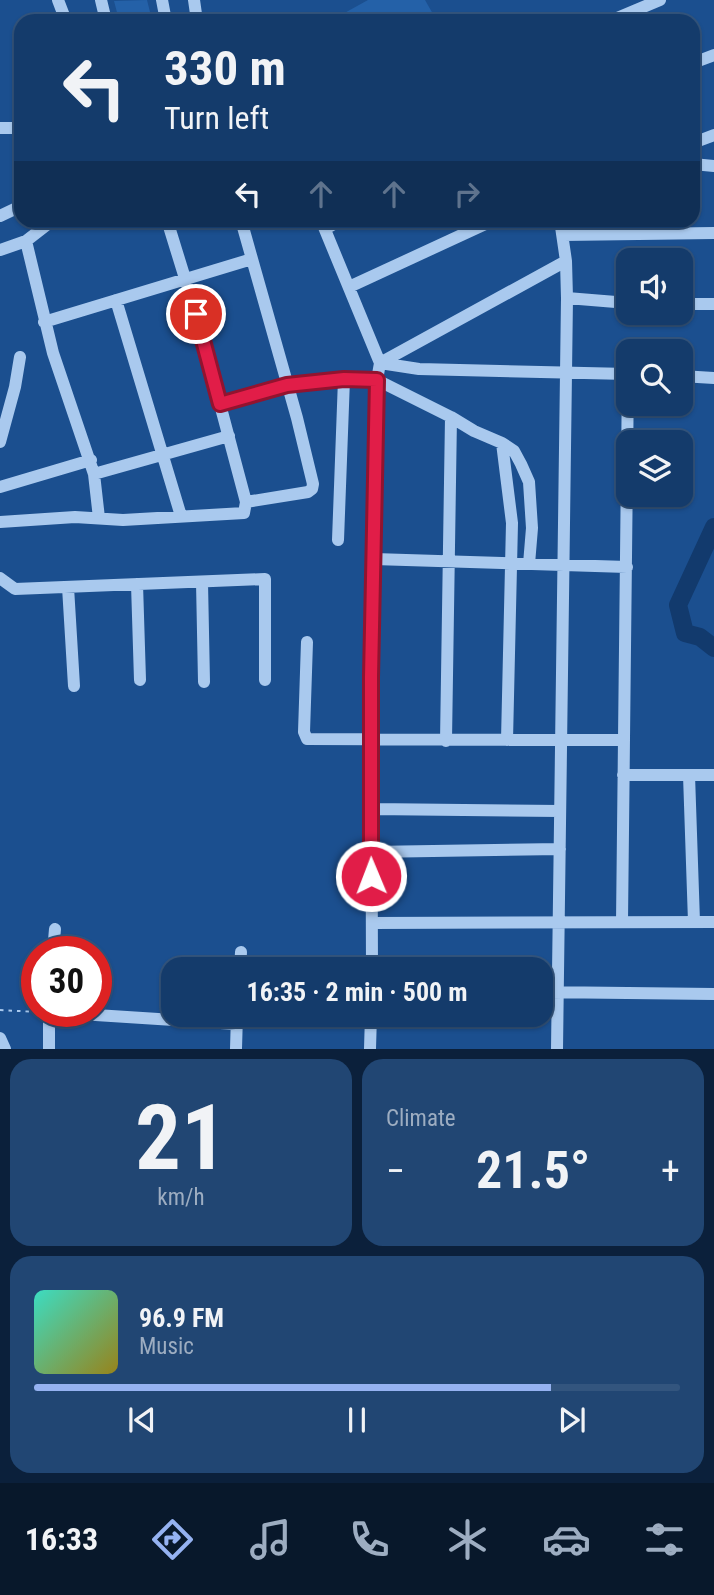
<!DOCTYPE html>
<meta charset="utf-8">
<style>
:root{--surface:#143b6b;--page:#214673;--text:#f1f3f6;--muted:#9dadc1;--line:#33557e;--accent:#95b2f1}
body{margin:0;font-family:"Roboto Condensed",sans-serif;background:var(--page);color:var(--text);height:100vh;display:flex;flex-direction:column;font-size:26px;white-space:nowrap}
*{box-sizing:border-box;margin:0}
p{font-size:23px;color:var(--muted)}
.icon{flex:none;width:38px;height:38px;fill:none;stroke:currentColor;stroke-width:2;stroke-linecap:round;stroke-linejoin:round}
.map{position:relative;height:1049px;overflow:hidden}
.sheet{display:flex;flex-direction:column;gap:10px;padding:10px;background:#0b203b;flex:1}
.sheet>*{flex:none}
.top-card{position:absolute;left:14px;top:14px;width:686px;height:214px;border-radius:21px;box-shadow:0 2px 5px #0004,0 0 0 2px var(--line);background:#143b6b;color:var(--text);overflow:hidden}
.buttons{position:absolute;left:616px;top:248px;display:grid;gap:14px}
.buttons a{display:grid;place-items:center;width:77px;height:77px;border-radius:14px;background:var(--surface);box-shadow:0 2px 5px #0004,0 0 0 2px var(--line);font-size:35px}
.speed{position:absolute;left:21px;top:936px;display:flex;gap:14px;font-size:35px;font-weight:700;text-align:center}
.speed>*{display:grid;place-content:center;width:91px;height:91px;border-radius:50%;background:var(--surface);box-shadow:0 2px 5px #0004,0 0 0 2px var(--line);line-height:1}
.speed .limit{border:10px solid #d22;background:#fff;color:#111}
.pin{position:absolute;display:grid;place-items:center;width:60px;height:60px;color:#fff;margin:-30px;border:4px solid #fff;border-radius:50%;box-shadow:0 2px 7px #0007}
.me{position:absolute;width:77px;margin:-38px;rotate:359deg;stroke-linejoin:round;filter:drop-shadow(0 0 5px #0008)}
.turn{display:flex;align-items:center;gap:24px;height:147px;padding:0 35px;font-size:32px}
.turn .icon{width:91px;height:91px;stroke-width:2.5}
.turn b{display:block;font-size:49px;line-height:60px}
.lanes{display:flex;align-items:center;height:66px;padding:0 35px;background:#0003;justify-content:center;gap:35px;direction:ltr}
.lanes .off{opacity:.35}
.big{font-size:52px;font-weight:700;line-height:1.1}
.sheet .tile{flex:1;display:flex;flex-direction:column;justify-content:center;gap:10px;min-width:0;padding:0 24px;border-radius:21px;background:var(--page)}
.sheet .dial{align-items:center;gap:0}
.dial b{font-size:91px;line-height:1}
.song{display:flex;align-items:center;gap:21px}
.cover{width:84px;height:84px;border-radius:10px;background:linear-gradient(135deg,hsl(170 70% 55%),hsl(50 70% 35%))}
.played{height:7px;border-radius:4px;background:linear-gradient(90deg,var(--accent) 80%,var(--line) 80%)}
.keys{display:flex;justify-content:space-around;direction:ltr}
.heat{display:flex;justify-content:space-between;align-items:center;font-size:38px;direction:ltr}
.sheet .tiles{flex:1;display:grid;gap:10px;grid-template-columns:1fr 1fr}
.tile:last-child{grid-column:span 2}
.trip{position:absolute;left:161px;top:957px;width:392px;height:70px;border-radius:21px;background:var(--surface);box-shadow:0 2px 5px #0004,0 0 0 2px var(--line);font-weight:700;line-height:70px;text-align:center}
.dock{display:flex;height:112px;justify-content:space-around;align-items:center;background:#08182b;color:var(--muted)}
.dock .icon{width:49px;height:49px}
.dock .on{color:var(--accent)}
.dock b{font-size:32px;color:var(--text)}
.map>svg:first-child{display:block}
.green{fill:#2461a8}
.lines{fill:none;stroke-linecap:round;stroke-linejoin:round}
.river{stroke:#123a6d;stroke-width:18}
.path{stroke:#a9c9ee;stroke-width:2;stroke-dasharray:3.5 5;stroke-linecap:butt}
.minor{stroke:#a9c9ee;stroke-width:12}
.route-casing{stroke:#92132f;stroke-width:18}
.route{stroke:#e11d48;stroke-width:12}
</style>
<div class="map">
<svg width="714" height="1049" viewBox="0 0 714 1049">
<rect width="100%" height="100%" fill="#1b4f8f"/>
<!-- green -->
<path class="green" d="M147 0 150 12 119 20 114 1Z
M368 0H425L437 21H330Z"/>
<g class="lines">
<!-- river -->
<path class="river" d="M714 527 678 605 685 633 700 637 714 648"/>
<!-- path -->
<path class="path" d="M0 1010 37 1012"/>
<!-- minor -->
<path class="minor" d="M58 0 66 21
M101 0 106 21
M162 0 166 21
M194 0 197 21
M610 21 660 0
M693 63 714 55
M0 128H21
M693 143 714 135
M693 164 714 166
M0 216 21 206
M241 220 297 418 313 484 312 489 308 492 246 502
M321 220 380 363 377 380 371 676 372 970
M325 229 341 220
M563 235 714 233
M26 241 53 353 94 474 99 518
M0 250 26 241 53 220
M349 287 494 220
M567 298 628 303
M116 300 181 516
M681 304H714
M44 322 252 259
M380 363 419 369 628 374
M380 363 566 261
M681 376 714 378
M220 404 287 385 344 379 377 380 451 417 474 431 502 443 514 451 521 464 529 482 532 528 529 564
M0 442 15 387 20 357
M502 443 512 523 507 740
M94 474 229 436
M0 487 91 460
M0 522 75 517 123 520 244 513 246 502 196 314 167 220
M338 540 344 379
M374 559 627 567
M0 578 15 589 265 579V680
M202 582 204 682
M137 584 140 680
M68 587 74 686
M307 642 304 732 307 739 624 740
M446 741 451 417
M623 775H714
M689 775 694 922
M371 809 560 811
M371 852 560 849
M622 922 628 374
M372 923 714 922
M53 952 55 929
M240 970 241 952
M541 992 714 994
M49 1012 236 1024
M0 1038 5 1049
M49 1049V1012
M236 1049 237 1015
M370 1049 371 1015
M557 1049 567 298 566 261 560 220"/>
</g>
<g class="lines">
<defs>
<path id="route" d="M196 314 220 404 287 385 344 379 377 380 371 677V876"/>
</defs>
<!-- route casing -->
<use href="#route" class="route-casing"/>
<!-- route -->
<use href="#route" class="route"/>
</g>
</svg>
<div class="buttons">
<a><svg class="icon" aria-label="sound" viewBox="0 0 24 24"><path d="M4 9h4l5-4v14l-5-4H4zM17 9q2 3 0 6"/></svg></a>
<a><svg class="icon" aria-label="search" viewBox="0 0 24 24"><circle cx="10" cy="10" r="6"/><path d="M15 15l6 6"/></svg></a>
<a><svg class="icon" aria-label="layers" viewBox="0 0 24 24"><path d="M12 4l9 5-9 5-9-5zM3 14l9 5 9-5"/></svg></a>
</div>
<div class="speed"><div class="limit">30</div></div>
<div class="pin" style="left:196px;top:314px;background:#d93025"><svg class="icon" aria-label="arrive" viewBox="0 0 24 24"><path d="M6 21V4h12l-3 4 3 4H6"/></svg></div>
<svg class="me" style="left:371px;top:876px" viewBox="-20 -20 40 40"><circle r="17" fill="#e11d48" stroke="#fff" stroke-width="3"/><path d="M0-11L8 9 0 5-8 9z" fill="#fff"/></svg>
<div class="trip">16:35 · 2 min · 500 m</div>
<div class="top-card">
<div class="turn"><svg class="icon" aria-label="left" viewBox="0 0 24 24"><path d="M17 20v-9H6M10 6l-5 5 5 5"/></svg><div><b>330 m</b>Turn left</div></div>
<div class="lanes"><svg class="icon" aria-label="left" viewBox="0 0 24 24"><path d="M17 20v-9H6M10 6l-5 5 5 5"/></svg><svg class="icon off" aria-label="ahead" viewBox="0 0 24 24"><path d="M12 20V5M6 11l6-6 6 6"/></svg><svg class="icon off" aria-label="ahead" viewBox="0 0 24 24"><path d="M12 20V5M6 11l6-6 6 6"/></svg><svg class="icon off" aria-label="right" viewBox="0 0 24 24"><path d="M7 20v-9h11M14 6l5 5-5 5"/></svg></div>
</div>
</div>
<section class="sheet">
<div class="tiles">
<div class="tile dial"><b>21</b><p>km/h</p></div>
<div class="tile"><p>Climate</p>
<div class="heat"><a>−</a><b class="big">21.5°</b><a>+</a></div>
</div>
<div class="tile">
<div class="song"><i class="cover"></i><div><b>96.9 FM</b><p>Music</p></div></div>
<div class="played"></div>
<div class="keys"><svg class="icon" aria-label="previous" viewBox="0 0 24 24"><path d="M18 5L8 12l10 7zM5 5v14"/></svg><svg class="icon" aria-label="pause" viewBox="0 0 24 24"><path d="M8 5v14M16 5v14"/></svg><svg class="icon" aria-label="next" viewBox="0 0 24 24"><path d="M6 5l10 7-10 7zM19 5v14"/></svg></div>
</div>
</div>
</section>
<nav class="dock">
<b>16:33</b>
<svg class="icon on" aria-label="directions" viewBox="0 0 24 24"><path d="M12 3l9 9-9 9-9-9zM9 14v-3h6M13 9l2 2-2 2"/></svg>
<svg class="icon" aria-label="music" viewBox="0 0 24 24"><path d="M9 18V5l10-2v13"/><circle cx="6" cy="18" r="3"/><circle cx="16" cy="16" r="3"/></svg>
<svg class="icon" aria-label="phone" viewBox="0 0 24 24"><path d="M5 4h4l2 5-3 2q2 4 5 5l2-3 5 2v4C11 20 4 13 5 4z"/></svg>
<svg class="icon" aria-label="climate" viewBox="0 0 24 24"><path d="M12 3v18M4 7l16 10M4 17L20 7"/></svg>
<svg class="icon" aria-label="car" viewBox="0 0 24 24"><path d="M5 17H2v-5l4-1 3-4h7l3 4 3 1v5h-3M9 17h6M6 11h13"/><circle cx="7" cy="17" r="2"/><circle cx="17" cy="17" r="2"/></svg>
<svg class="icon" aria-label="filters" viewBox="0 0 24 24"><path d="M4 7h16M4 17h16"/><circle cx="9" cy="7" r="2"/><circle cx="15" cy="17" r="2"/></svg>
</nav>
